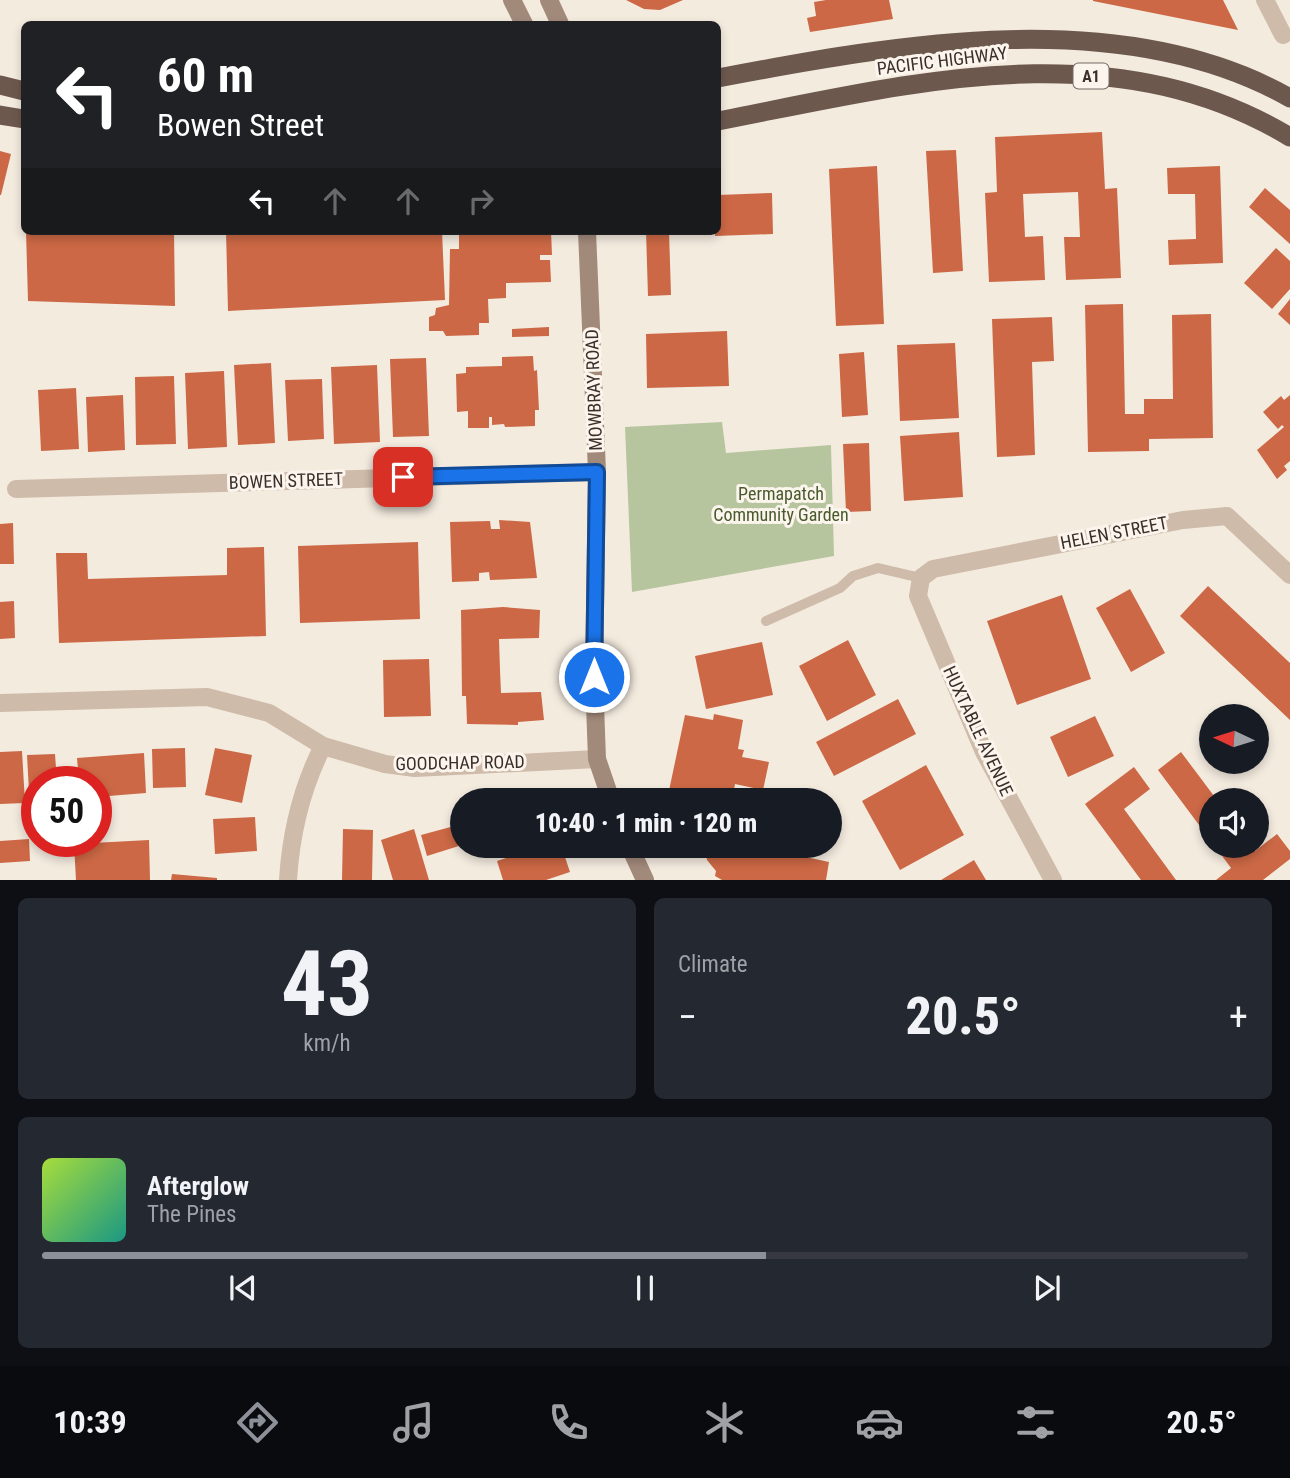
<!DOCTYPE html>
<meta charset="utf-8">
<style>
:root{--surface:#171b24;--page:#242831;--text:#f1f3f6;--muted:#9ea1a6;--line:#363941;--accent:#8c9099}
body{margin:0;font-family:"Roboto Condensed",sans-serif;background:var(--page);color:var(--text);height:100vh;display:flex;flex-direction:column;font-size:26px;white-space:nowrap}
*{box-sizing:border-box;margin:0}
p{font-size:23px;color:var(--muted)}
.icon{flex:none;width:38px;height:38px;fill:none;stroke:currentColor;stroke-width:2;stroke-linecap:round;stroke-linejoin:round}
.map{position:relative;height:880px;overflow:hidden}
.side{display:flex;flex-direction:column;gap:18px;padding:18px;background:#0d0f14;flex:1}
.side>*{flex:none}
.banner{position:absolute;left:21px;top:21px;width:700px;height:214px;border-radius:10px;box-shadow:0 4px 10px #0003;background:#202124;color:#fff;overflow:hidden}
.needle{width:46px;rotate:274deg}
.tools{position:absolute;left:1199px;top:704px;display:grid;gap:14px}
.tools a{display:grid;place-items:center;width:70px;height:70px;border-radius:50%;background:var(--surface);box-shadow:0 4px 10px #0003;font-size:35px}
.speed{position:absolute;left:21px;top:766px;display:flex;gap:14px;font-size:35px;font-weight:700;text-align:center}
.speed>*{display:grid;place-content:center;width:91px;height:91px;border-radius:50%;background:var(--surface);box-shadow:0 4px 10px #0003;line-height:1}
.speed .limit{border:10px solid #d22;background:#fff;color:#111}
.pin{position:absolute;display:grid;place-items:center;width:60px;height:60px;color:#fff;margin:-30px;border-radius:14px;box-shadow:0 4px 10px #0006}
.me{position:absolute;width:77px;margin:-38px;rotate:0deg;stroke-linejoin:round;filter:drop-shadow(0 0 5px #0008)}
.turn{display:flex;align-items:center;gap:24px;height:147px;padding:0 21px;font-size:32px}
.turn .icon{width:91px;height:91px;stroke-width:2.5}
.turn b{display:block;font-size:49px;line-height:60px}
.lanes{display:flex;align-items:center;height:66px;padding:0 21px;background:#0003;justify-content:center;gap:35px;direction:ltr}
.lanes .off{opacity:.35}
.big{font-size:52px;font-weight:800;line-height:1.1}
.side .card{flex:1;display:flex;flex-direction:column;justify-content:center;gap:10px;min-width:0;padding:0 24px;border-radius:10px;background:var(--page)}
.side .dial{align-items:center;gap:0}
.dial b{font-size:91px;line-height:1}
.song{display:flex;align-items:center;gap:21px}
.cover{width:84px;height:84px;border-radius:10px;background:linear-gradient(135deg,hsl(80 70% 55%),hsl(170 70% 35%))}
.played{height:7px;border-radius:4px;background:linear-gradient(90deg,var(--accent) 60%,var(--line) 60%)}
.keys{display:flex;justify-content:space-around;direction:ltr}
.heat{display:flex;justify-content:space-between;align-items:center;font-size:38px;direction:ltr}
.side .tiles{flex:1;display:grid;gap:18px;grid-template-columns:1fr 1fr}
.card:last-child{grid-column:span 2}
.trip{position:absolute;left:450px;top:788px;width:392px;height:70px;border-radius:35px;background:var(--surface);box-shadow:0 4px 10px #0003;font-weight:800;line-height:70px;text-align:center}
.tabs{display:flex;height:112px;justify-content:space-around;align-items:center;background:#090b0e;color:var(--muted)}
.tabs .icon{width:49px;height:49px}
.tabs .current{color:var(--accent)}
.tabs b{font-size:32px;color:var(--text)}
.map>svg:first-child{display:block}
.green{fill:#b7c59e}
.building{fill:#cc6845}
.lines{fill:none;stroke-linecap:round;stroke-linejoin:round}
.service{stroke:#cebbaa;stroke-width:10}
.minor{stroke:#cebbaa;stroke-width:18}
.secondary{stroke:#a28a7b;stroke-width:18}
.trunk{stroke:#6d584e;stroke-width:19}
.route-casing{stroke:#114b97;stroke-width:18}
.route{stroke:#1a73e8;stroke-width:12}
.labels{text-anchor:middle;stroke-width:6;stroke-linejoin:round;paint-order:stroke}
.shield{fill:#fbf5ed;stroke:#756a64;stroke-width:2}
.shield-label{font-size:16px;font-weight:bold;fill:#3b2f2a}
.street-label{font-size:18px;fill:#3b2f2a;stroke:#fbf5ed}
.park-label{font-size:18px;fill:#495b2c;stroke:#fbf5ed}
</style>
<div class="map">
<svg width="1290" height="880" viewBox="0 0 1290 880">
<rect width="100%" height="100%" fill="#f4ebdf"/>
<!-- green -->
<path class="green" d="M722 422 726 453 831 445 834 556 632 592 625 427Z"/>
<!-- building -->
<path class="building" d="M626 0H683L660 10 644 9Z
M826 0H889L893 19 810 32 807 18 816 16 814 2Z
M1093 0H1223L1238 30 1093 1Z
M1102 132 1105 189 1117 188 1121 278 1066 280 1064 237H1080L1078 192 1023 194 1025 237 1043 236 1045 280 989 282 985 193 997 192 995 137Z
M956 150 963 271 933 273 926 151Z
M0 151 11 154 1 195H0Z
M877 166 884 324 836 326 829 169Z
M1220 166 1223 263 1169 265 1168 240 1196 239 1195 194H1168L1167 168Z
M1265 188 1290 210V244L1249 207Z
M772 193 773 234 715 236 718 195Z
M26 231H174L175 306 28 301Z
M226 231H442L445 300 228 311Z
M459 231H551L552 255H540V260H550L551 282 506 283V298L488 299 489 323H479V335L446 336 443 331H429V317L435 315 436 308 449 305 450 249H459Z
M646 231H669L671 295 648 296Z
M1276 248 1290 261V289L1272 309 1244 283Z
M1290 299V325L1278 314Z
M1123 304 1125 414H1144V399H1173L1172 315 1211 314 1213 438 1149 439V451L1088 452 1085 305Z
M1052 317 1054 361 1032 362 1035 455 997 457 992 319Z
M549 327V336L512 337V329Z
M727 331 729 386 647 388 646 334Z
M955 343 959 418 900 421 897 345Z
M864 352 868 415 842 417 839 354Z
M533 356 534 371 537 370 539 410H535V426L505 427 504 424 492 425V417H489V428H468V411L457 412 456 374 466 373V367L502 366V357Z
M426 358 429 436 393 437 390 359Z
M271 363 275 443 238 445 234 365Z
M377 365 380 442 334 444 331 367Z
M224 371 227 447 188 449 185 373Z
M174 376 176 444 136 445 135 377Z
M322 379 324 439 288 441 285 380Z
M76 388 79 449 41 451 38 390Z
M123 395 125 450 88 452 86 397Z
M1290 395V461L1284 466 1287 470 1277 479 1257 450 1284 427 1282 425 1278 429 1263 412 1281 396 1284 400Z
M959 432 963 497 904 501 900 436Z
M869 443 871 511 846 512 843 444Z
M499 520 530 522 537 578 490 580 489 572 479 573V581L452 582 450 522 490 521 491 529H500Z
M13 523 14 564H0V524Z
M418 542 420 619 300 623 298 546Z
M264 547 266 636 59 643 56 553H87L88 579 227 575V548Z
M1208 586 1290 663V720L1180 616Z
M1130 589 1165 653 1131 672 1096 608Z
M1062 595 1091 679 1017 705 987 621Z
M14 601 15 638 0 639V602Z
M503 607 540 610 539 638 499 639 500 670 501 693 541 692 544 720 518 722V725L467 724 466 696H462L461 610Z
M848 640 876 695 827 721 799 666Z
M762 642 773 695 706 709 695 656Z
M429 659 431 716 384 717 383 660Z
M898 699 916 734 834 776 816 742Z
M714 714 743 720 738 749 744 750 742 757 769 762 763 790 735 784 734 790 729 789 727 800H667L685 715 713 720Z
M1095 716 1114 756 1068 777 1050 737Z
M185 748 186 787 153 788 152 749Z
M215 748 252 755 242 803 205 795Z
M22 751 25 803 0 804V752Z
M1181 752 1217 800H1211V841L1158 770Z
M144 753 146 793 96 797V782H79L77 758Z
M55 754 57 782H37V810H30L27 755Z
M926 765 964 835 900 870 862 801Z
M1134 767 1150 789 1124 809 1176 880H1141L1085 804Z
M544 788 548 800H506V799Z
M255 817 257 851 215 854 213 819Z
M458 825 462 845 427 856 421 835Z
M343 829 373 830 372 880H342Z
M414 829 429 880H393L381 840Z
M1277 834 1290 851V859L1263 880H1216L1231 868 1214 845H1250L1255 851Z
M29 839 30 861 0 863V841Z
M149 840 150 880H76L74 844Z
M547 845H561L570 872 546 880H503L497 861Z
M704 845H741L793 856 794 853 806 855V857L829 862 826 880H722L715 876 716 871 707 860Z
M974 860 986 880H941Z
M172 874 217 878V880H171Z"/>
<g class="lines">
<!-- service -->
<path class="service" d="M766 621 840 588 853 576 878 568 921 578"/>
<!-- minor -->
<path class="minor" d="M1265 0 1283 35
M16 489 597 472
M0 703 207 697 269 713 323 746 385 764 415 768 597 759
M288 880C291 832 301 789 323 746
M1053 880 984 752 918 596 921 578 933 569 1183 520 1227 516 1290 575"/>
<!-- secondary -->
<path class="secondary" d="M512 0 524 24
M549 0 560 24
M587 231 597 472 594 677 597 759 611 800
M629 845 645 880"/>
<!-- trunk -->
<path class="trunk" d="M718 78C897 44 1122 3 1290 98
M0 85 24 91
M0 115 24 119
M718 121C909 84 1110 29 1290 137"/>
</g>
<g class="lines">
<defs>
<path id="route" d="M403 477 597 472 594 677"/>
</defs>
<!-- route casing -->
<use href="#route" class="route-casing"/>
<!-- route -->
<use href="#route" class="route"/>
</g>
<g class="labels">
<!-- shield labels -->
<rect class="shield" x="1073.5" y="63.5" width="35" height="25" rx="5"/>
<g class="shield-label">
<text x="1091" y="82">A1</text>
</g>
<!-- street labels -->
<g class="street-label">
<text transform="translate(942 61) rotate(-7)" y="6">PACIFIC HIGHWAY</text>
<text transform="translate(594 390) rotate(-92)" y="6">MOWBRAY ROAD</text>
<text transform="translate(286 481) rotate(-2)" y="6">BOWEN STREET</text>
<text transform="translate(1114 533) rotate(-11)" y="6">HELEN STREET</text>
<text transform="translate(978 731) rotate(65)" y="6">HUXTABLE AVENUE</text>
<text transform="translate(460 763) rotate(-1)" y="6">GOODCHAP ROAD</text>
</g>
<!-- park labels -->
<g class="park-label">
<text x="781" y="500">Permapatch<tspan x="781" dy="21">Community Garden</tspan></text>
</g>
</g>
</svg>
<div class="tools">
<a><svg class="needle" viewBox="-14 -14 28 28"><path d="M0-13l5 13h-10z" fill="#e53935"/><path d="M0 13l5-13h-10z" fill="#9ea1a6"/></svg></a>
<a><svg class="icon" aria-label="sound" viewBox="0 0 24 24"><path d="M4 9h4l5-4v14l-5-4H4zM17 9q2 3 0 6"/></svg></a>
</div>
<div class="speed"><div class="limit">50</div></div>
<div class="pin" style="left:403px;top:477px;background:#d93025"><svg class="icon" aria-label="arrive" viewBox="0 0 24 24"><path d="M6 21V4h12l-3 4 3 4H6"/></svg></div>
<svg class="me" style="left:594px;top:677px" viewBox="-20 -20 40 40"><circle r="17" fill="#1a73e8" stroke="#fff" stroke-width="3"/><path d="M0-11L8 9 0 5-8 9z" fill="#fff"/></svg>
<div class="trip">10:40 · 1 min · 120 m</div>
<div class="banner">
<div class="turn"><svg class="icon" aria-label="left" viewBox="0 0 24 24"><path d="M17 20v-9H6M10 6l-5 5 5 5"/></svg><div><b>60 m</b>Bowen Street</div></div>
<div class="lanes"><svg class="icon" aria-label="left" viewBox="0 0 24 24"><path d="M17 20v-9H6M10 6l-5 5 5 5"/></svg><svg class="icon off" aria-label="ahead" viewBox="0 0 24 24"><path d="M12 20V5M6 11l6-6 6 6"/></svg><svg class="icon off" aria-label="ahead" viewBox="0 0 24 24"><path d="M12 20V5M6 11l6-6 6 6"/></svg><svg class="icon off" aria-label="right" viewBox="0 0 24 24"><path d="M7 20v-9h11M14 6l5 5-5 5"/></svg></div>
</div>
</div>
<section class="side">
<div class="tiles">
<div class="card dial"><b>43</b><p>km/h</p></div>
<div class="card"><p>Climate</p>
<div class="heat"><a>−</a><b class="big">20.5°</b><a>+</a></div>
</div>
<div class="card">
<div class="song"><i class="cover"></i><div><b>Afterglow</b><p>The Pines</p></div></div>
<div class="played"></div>
<div class="keys"><svg class="icon" aria-label="previous" viewBox="0 0 24 24"><path d="M18 5L8 12l10 7zM5 5v14"/></svg><svg class="icon" aria-label="pause" viewBox="0 0 24 24"><path d="M8 5v14M16 5v14"/></svg><svg class="icon" aria-label="next" viewBox="0 0 24 24"><path d="M6 5l10 7-10 7zM19 5v14"/></svg></div>
</div>
</div>
</section>
<nav class="tabs">
<b>10:39</b>
<svg class="icon current" aria-label="directions" viewBox="0 0 24 24"><path d="M12 3l9 9-9 9-9-9zM9 14v-3h6M13 9l2 2-2 2"/></svg>
<svg class="icon" aria-label="music" viewBox="0 0 24 24"><path d="M9 18V5l10-2v13"/><circle cx="6" cy="18" r="3"/><circle cx="16" cy="16" r="3"/></svg>
<svg class="icon" aria-label="phone" viewBox="0 0 24 24"><path d="M5 4h4l2 5-3 2q2 4 5 5l2-3 5 2v4C11 20 4 13 5 4z"/></svg>
<svg class="icon" aria-label="climate" viewBox="0 0 24 24"><path d="M12 3v18M4 7l16 10M4 17L20 7"/></svg>
<svg class="icon" aria-label="car" viewBox="0 0 24 24"><path d="M5 17H2v-5l4-1 3-4h7l3 4 3 1v5h-3M9 17h6M6 11h13"/><circle cx="7" cy="17" r="2"/><circle cx="17" cy="17" r="2"/></svg>
<svg class="icon" aria-label="filters" viewBox="0 0 24 24"><path d="M4 7h16M4 17h16"/><circle cx="9" cy="7" r="2"/><circle cx="15" cy="17" r="2"/></svg>
<b>20.5°</b>
</nav>
